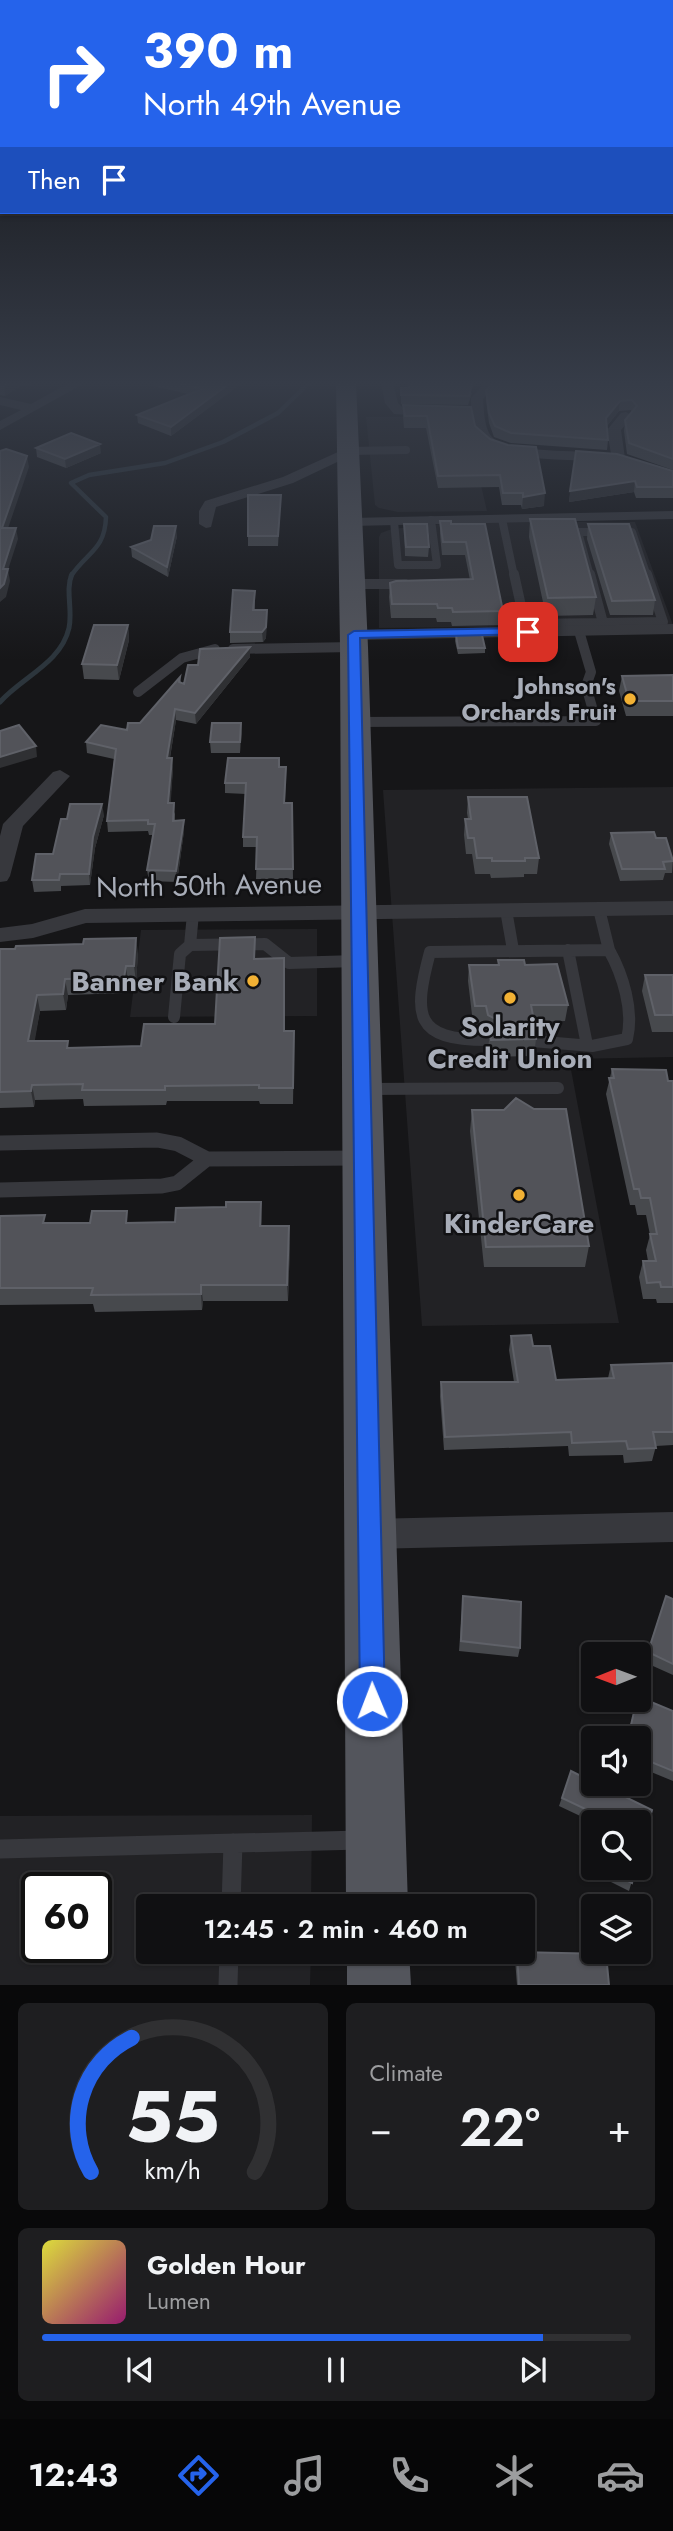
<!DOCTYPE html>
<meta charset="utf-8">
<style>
:root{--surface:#101012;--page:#1e1e20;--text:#f1f3f6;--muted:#9c9d9f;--line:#303032;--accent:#2563eb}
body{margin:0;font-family:Jost,sans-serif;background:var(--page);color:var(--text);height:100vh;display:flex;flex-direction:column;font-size:26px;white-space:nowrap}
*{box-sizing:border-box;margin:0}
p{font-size:23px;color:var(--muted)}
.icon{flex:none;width:38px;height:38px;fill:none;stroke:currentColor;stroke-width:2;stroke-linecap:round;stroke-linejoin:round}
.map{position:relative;height:1985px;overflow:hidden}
.drawer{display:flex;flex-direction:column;gap:18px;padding:18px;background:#09090a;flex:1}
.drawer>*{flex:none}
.banner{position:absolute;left:0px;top:0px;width:674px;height:214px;box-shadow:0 2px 5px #0004,0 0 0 2px var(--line);background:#2563eb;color:#fff;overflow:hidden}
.needle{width:46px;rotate:269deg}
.controls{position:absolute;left:581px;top:1642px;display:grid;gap:14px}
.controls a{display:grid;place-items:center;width:70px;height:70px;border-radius:7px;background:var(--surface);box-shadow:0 2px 5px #0004,0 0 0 2px var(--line);font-size:35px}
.speed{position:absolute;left:21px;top:1872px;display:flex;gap:14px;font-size:35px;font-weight:700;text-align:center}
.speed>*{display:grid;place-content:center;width:91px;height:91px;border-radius:50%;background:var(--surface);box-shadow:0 2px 5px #0004,0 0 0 2px var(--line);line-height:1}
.speed .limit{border:4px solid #111;border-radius:10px;background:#fff;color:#111}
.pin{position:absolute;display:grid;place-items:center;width:60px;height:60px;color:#fff;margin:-30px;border-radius:14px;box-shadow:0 4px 10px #0006}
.me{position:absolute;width:77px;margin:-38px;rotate:359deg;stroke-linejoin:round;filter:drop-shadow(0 0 5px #0008)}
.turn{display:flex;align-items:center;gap:24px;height:147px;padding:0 28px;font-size:32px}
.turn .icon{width:91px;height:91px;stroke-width:2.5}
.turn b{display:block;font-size:49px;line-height:60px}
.then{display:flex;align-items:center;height:66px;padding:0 28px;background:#0003;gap:14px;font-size:26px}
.big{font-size:52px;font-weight:600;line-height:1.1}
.drawer .widget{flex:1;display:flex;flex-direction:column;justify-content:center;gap:10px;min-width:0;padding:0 24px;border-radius:10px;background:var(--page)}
.drawer .dial{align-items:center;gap:0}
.dial svg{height:182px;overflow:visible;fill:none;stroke:var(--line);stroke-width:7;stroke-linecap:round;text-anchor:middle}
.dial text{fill:var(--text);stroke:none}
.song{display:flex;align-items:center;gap:21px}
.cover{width:84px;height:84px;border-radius:10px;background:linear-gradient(135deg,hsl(60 70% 55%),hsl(320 70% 35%))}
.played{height:7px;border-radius:4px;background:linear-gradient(90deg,var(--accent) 85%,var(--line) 85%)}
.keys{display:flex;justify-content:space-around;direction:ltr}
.heat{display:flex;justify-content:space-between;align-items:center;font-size:38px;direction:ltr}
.drawer .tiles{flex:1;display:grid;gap:18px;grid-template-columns:1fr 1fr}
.widget:last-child{grid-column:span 2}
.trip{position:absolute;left:136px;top:1894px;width:399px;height:70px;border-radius:7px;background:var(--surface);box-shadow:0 2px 5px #0004,0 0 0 2px var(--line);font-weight:600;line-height:70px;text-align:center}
.tab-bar{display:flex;height:112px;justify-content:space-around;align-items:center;background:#060607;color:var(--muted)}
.tab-bar .icon{width:49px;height:49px}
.tab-bar .on{color:var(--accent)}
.tab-bar b{font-size:32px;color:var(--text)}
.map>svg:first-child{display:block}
.built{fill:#222225;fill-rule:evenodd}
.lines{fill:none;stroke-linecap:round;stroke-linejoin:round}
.stream-far1{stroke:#2c353c;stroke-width:4.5}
.stream{stroke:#2c353c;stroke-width:5}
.lane-far4{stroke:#37383d;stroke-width:8}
.lane-far3{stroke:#37383d;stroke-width:10}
.lane-far2{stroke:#37383d;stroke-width:12}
.lane-far1{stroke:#37383d;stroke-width:15}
.lane{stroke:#37383d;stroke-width:19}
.street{fill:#37383d;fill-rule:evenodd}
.primary{fill:#53555c;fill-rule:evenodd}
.wall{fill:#47494d}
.shaded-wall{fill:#2f3033}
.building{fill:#525359;stroke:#5f6168;stroke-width:2}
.route{fill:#2563eb;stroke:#184099;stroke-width:2}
.poi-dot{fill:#f2b134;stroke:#111113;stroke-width:2.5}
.labels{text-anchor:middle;stroke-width:5;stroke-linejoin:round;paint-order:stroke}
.far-poi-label{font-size:23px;font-weight:bold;fill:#a8adb8;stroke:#111113;text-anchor:end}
.street-label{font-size:28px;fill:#a8adb8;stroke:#111113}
.poi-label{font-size:28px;font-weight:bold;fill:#a8adb8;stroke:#111113}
</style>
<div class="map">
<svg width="673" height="1985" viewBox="0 0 673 1985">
<rect width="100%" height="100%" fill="#161618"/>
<!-- built -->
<path class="built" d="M465 416 487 511 398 512 379 508 375 505 366 417Z
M463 522H635L673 625 379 628V537L381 533 392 529Z
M673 787V1057L569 1059 619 1323 422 1326 383 790Z
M317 929V1016L130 1017 141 930Z
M312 1815 311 1906H149V1951H311L310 1985H0V1816ZM37 1888H96V1948H37Z"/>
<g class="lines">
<!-- stream-far1 -->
<path class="stream-far1" d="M71 576C87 552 105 550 106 517L71 483 89 475 165 463 223 442 278 413 309 383"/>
<!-- stream -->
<path class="stream" d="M0 702C22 677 61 663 69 628 73 610 65 590 72 574"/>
<!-- lane-far4 -->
<path class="lane-far4" d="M349 451 406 450
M502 519 514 576
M394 521 398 565H437L431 520
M590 576 578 532H632L647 576"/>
<!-- lane-far3 -->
<path class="lane-far3" d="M514 574 525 624 603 623
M590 574 603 623
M353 584H405
M603 623 663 622 647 574
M233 649 354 647
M138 692 182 658 215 649
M356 722 596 721 586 686 591 672 579 631"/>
<!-- lane-far2 -->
<path class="lane-far2" d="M506 910 513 950
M190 945 265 944 289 963 356 961
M568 950 587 1045
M174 1017 180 954 190 945 193 914
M487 1040C414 1040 413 1016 430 952L609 950 599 909
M532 1041 592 1046 627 1039C634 1011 623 975 609 950
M365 1089 558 1088"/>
<!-- lane-far1 -->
<path class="lane-far1" d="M0 1143 157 1140 178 1144 207 1159 359 1158
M0 1190 162 1186 177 1183 207 1159"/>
<!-- lane -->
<path class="lane" d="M0 1849 361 1840
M231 1906 233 1843
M228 1985 229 1951"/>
<!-- street -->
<path class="street" d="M69 383H85L0 430V421L21 410 0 405V397L31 404Z
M381 383H393L398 403 403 408H431L437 412 431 416 394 414 385 403Z
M485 383H498L483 399C484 410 484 427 491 436 506 455 586 449 611 454L607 430 621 413 626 412 633 416 621 430 625 458 618 462 612 459 606 461C580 460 502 461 484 444 472 433 471 413 471 398Z
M349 447 354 448V454L293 483 216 507 211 527 206 528 199 524V511L205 501 283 477Z
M673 511V519L351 526 344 522 351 518Z
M673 624V634L354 640 346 635 354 630Z
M60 770 70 776 23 826 10 876 7 881 0 882V836L3 824 53 772Z
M673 901V915L86 923 33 938 0 942V928L32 924 85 909Z
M673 1512V1542L369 1549 358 1545 353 1534 358 1523 369 1519Z"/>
<!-- primary -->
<path class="primary" d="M336 383H356L368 647 408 1906H346L340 647Z
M347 1951H409L411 1985H347Z"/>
</g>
<!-- wall -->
<path class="wall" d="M0 383H33L28 386 21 385 5 396 0 395Z
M153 383H242L171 436 138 423 137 415 188 394 153 386Z
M673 383V470L627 454 624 431 625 420 632 412 631 410 619 411 607 426 608 440 607 450 511 443 494 437 489 423 486 400V390Z
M401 388 472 393 468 405 401 404Z
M403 405 475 426 544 506 522 509 521 505H502L499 487 438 488 426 428H404L403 417Z
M36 448 101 453 66 468 37 457Z
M576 451 673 471V498H636L634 492 569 502Z
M281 495 278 546H248V536Z
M530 519 596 597 593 615 546 616 529 537Z
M440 521 451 524H485L503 611 502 625 452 626 451 622H437L436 618H391L389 597 390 583 470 580 465 555H442L440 534Z
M404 524 429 547 428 557 405 556Z
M588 524 655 600 653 615H610L587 539Z
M177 536 168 577 132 557 131 547Z
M255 591V610H267L266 638 263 642 230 643V632Z
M128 625 129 640 119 680 84 679 82 664Z
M456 635 485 648V653L458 654 455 641Z
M250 647V657L196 724 176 720 170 758 173 769 170 803 175 814V820H184V831L177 882 149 881 147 870 154 835H149L148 831 108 832 107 821 114 759 87 753 86 742 127 730 140 723 180 677 181 683 184 684 198 665Z
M673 675V716H626L619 691 622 676Z
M241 723 240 753H211L210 742Z
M279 758 280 767H286L285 803H292L293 879H256L257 847H243V837L246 794 225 793V783Z
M468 797 539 858 537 874H524V877L491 878 490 874H475L472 854H466L464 835 465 819H468L467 813Z
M104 815 95 848 90 885 61 886V891L34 892 32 880 53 854 67 819Z
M611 833 656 838 673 859 672 873H665L663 880 620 881 609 844Z
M0 949 138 953 136 982H128L126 993 68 995 66 1010 40 1011 34 1041 69 1048 141 1046 215 1024 255 959 284 958V1031L294 1046 293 1104H260L259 1101H167L166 1105 84 1106 83 1099 35 1100 34 1107 0 1108Z
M498 960 525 965 568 1005 565 1021 532 1022 530 1032 536 1039 534 1056 489 1057 488 1048 490 1033 486 1031 485 1023H473L468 981 469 965H498Z
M645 975H673V1032H652L642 991Z
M612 1069 668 1081H673V1303H657L656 1299H643L639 1277 643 1261H648L646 1250 650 1235 646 1215H637L635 1205H630L606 1094Z
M472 1110 589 1246 585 1267H484L470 1131Z
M0 1216 46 1223 175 1222 262 1218 261 1226 290 1243 288 1301H203L202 1310 95 1312 93 1304 0 1305Z
M511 1336 533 1346 556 1380 608 1378 611 1365 673 1363V1445L656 1446 652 1461 624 1463 623 1455 569 1456 568 1446 444 1450 440 1396 441 1382H514L509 1350Z
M463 1596 520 1648 518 1657 459 1651Z
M666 1596 673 1599V1675L644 1662Z
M637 1699 673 1711V1781L639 1767V1738H627Z
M571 1771 652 1810 593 1822V1867H636L629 1891 579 1866 593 1822 559 1806Z
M517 1952 609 1985H517L515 1959Z"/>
<!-- shaded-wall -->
<path class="shaded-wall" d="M8 383H21V385L5 396 4 386Z
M230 383H242L171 436V427Z
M620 401 619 411 605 428 606 418Z
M100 444 101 453 66 468 65 459Z
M27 456 29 467 4 540 2 528Z
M635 481 634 492 569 502 570 491Z
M545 493 544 506 522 509 523 497Z
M176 526 177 536 168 577 167 567Z
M16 528 18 539 8 570 10 581 6 597 0 602V588L3 569Z
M267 610 266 638 263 642 262 632Z
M128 625 129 640 119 680 117 665Z
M250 647V657L196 724 195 713Z
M175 709 176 720 168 769 167 758Z
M241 723 242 734 240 753V742Z
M36 746 37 757 0 768V757Z
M172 758 173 769 170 814 168 803Z
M102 804 104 815 95 848 90 885 89 874 93 837Z
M184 820V831L177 882 176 871Z
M136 938 138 953 136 982 134 966Z
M126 966 128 982 126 993 124 978Z
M65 979 68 995 66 1010 63 994Z
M37 995 40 1011 32 1057 28 1041Z
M533 1016 530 1033 523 1041 525 1024Z
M32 1085 35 1100 34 1107 31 1091Z
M261 1202 262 1218 261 1243 260 1226Z
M289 1226 290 1243 288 1301 287 1285Z
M201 1285 203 1301 202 1310 201 1294Z"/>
<!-- building -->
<path class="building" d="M0 383H8L4 386H0Z
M177 383H230L171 427 137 415 202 389Z
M409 383H472V384L469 396 401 395V388H409Z
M492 383H673V459L629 443 625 420 637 406 632 400 620 401 606 418 608 440 511 433 495 426 489 413 486 390Z
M403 405 471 407 475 426 490 439 508 445 536 447 545 493 523 497V493H503L500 475 438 476 427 416H405Z
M71 433 100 444 65 459 36 448Z
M6 449 27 456 2 528H16L3 569H8L4 584 0 588V451Z
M576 451 617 454 673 471V487H637L635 481 570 491Z
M248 495H281L278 536H248Z
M530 519H575L596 597 548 598Z
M440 521H451V524H485L503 611 453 612 452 608H438L437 604H392L390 583 396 581 473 579 466 542H443Z
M404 524H427L429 547H406Z
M588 524H629L655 600 612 601Z
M154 526H176L167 567 131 547 151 540Z
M233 590 255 591 253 610H267L266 627 262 632H230Z
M94 625H128L117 665 82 664Z
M456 635H482L485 648H458Z
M250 647 195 713 175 709 167 758H172L168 803H174L173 821 184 820 176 871 147 870 155 824H148V820L107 821 116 749 86 742 101 725 127 730 128 723H140L180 677 179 682 184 684 188 665H198L200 649Z
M673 675V701H629L622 676Z
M212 723H241L240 742H210Z
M19 725 36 746 0 757V731Z
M228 758H279V767H286L284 803H292L293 869H256L257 837H243L246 783H225Z
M468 797H527L539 858H525V861H492V858H477L474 838H468L465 819H471Z
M70 804H102L93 837 89 874H60L59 880H32L36 854H53L61 819H67Z
M654 832 656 838H666L673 861 663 862 665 869H622L611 833Z
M255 937 254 959 284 958V1031H294L293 1088H259V1085L165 1086V1090H82L83 1084 32 1085 31 1091 0 1092V949H15L16 946 83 944 84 939 136 938 134 966H126L124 978 65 979 63 994 37 995 28 1041H68L67 1048 141 1046 144 1024H215L220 938Z
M498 960H524L525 965 557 964 568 1005H531L533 1016 525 1024 529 1031 535 1033 536 1039 491 1040 490 1032 496 1028 497 1020 488 1015 486 1006H475L469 965H499Z
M645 975H673V1015H655Z
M612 1069 666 1070 668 1081H673V1287H661L660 1282 647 1283 643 1261H656L650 1234H657L650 1198H641L639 1189H634L609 1078H614Z
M516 1098 534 1109H566L589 1246 486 1247 472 1110H504Z
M226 1202H261L260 1226H289L287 1285H201V1294L91 1295 93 1288H0V1216L45 1215 43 1223H90L92 1211H127L126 1223 175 1222 176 1208 226 1207Z
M531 1335 533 1346H550L556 1380 614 1378 611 1365 673 1363V1432H653L656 1448 628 1449 626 1441 572 1443 571 1432 445 1437 441 1382H518L511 1336Z
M463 1596 521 1602 520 1648 461 1641Z
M666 1596 673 1599V1664L648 1652Z
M639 1697 673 1711V1771L639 1757V1738H628L637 1699H639Z
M571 1771 593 1782V1783H597L652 1810 639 1859V1822H593V1863L582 1858 596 1814 562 1798Z
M601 1867H636L632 1883Z
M517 1952 606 1954 609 1985H519Z"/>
<!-- sky -->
<linearGradient id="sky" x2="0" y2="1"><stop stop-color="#0c0c0d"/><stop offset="0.58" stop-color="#363c48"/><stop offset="1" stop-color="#363c48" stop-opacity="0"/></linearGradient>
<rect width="673" height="661" fill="url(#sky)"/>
<!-- route -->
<path class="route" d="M528 628 532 629V634L360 638 385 1701 381 1710 372 1713 364 1710 360 1701 348 635 354 631Z"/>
<!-- markers -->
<g class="poi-dot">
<circle cx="630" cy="699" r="7"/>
<circle cx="253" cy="981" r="7"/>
<circle cx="510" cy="998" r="7"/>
<circle cx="519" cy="1195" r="7"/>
</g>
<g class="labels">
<!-- far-poi labels -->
<g class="far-poi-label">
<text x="616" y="694">Johnson's<tspan x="616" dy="26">Orchards Fruit</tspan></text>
</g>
<!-- street labels -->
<g class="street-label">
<text transform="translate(209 885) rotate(-1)" y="10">North 50th Avenue</text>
</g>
<!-- poi labels -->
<g class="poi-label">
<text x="239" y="991" text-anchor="end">Banner Bank</text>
<text x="510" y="1036">Solarity<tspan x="510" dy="32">Credit Union</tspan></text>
<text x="519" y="1233">KinderCare</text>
</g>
</g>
</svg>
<div class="controls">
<a><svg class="needle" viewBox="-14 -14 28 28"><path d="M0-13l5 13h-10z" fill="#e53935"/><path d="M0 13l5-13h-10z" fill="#9c9d9f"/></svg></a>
<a><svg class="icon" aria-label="sound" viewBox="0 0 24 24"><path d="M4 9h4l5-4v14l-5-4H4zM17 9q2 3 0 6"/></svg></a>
<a><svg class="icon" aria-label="search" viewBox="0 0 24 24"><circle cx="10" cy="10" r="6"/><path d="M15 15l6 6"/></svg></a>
<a><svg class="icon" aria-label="layers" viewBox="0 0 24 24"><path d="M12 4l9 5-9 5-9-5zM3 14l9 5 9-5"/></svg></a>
</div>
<div class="speed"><div class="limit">60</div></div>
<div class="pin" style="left:528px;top:632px;background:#d93025"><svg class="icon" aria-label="arrive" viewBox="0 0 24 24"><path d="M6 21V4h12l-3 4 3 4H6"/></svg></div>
<svg class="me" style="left:372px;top:1701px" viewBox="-20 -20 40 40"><circle r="17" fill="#2563eb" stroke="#fff" stroke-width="3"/><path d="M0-11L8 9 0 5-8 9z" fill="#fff"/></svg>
<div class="trip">12:45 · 2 min · 460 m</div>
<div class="banner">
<div class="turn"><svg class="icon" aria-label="right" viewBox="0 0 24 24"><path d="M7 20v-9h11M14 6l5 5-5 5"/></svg><div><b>390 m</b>North 49th Avenue</div></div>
<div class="then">Then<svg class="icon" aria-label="arrive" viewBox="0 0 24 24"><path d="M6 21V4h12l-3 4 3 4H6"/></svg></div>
</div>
</div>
<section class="drawer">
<div class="tiles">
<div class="widget dial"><svg viewBox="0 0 100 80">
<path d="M14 69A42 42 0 1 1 86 69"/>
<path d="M14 69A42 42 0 0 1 32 10" stroke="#2563eb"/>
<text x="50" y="56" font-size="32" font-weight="700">55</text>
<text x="50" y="72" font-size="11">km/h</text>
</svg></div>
<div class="widget"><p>Climate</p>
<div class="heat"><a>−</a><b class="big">22°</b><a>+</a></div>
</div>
<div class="widget">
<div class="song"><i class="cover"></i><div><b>Golden Hour</b><p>Lumen</p></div></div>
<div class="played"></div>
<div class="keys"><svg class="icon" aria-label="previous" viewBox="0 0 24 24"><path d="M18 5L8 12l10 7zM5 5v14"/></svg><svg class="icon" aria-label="pause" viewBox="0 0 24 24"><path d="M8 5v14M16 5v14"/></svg><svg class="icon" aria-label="next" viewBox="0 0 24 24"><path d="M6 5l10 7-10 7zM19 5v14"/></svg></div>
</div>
</div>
</section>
<nav class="tab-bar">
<b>12:43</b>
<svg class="icon on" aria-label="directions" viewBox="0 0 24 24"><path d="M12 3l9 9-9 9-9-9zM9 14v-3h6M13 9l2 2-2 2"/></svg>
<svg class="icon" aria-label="music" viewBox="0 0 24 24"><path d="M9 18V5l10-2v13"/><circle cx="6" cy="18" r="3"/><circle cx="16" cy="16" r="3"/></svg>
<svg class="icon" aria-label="phone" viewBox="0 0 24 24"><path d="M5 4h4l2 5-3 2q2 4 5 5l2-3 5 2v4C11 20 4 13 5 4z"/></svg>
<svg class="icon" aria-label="climate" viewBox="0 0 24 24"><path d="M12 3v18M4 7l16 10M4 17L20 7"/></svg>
<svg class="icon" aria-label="car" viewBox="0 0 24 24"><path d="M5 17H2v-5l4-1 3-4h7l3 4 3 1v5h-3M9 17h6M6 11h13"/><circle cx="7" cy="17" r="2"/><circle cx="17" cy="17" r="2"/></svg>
</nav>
